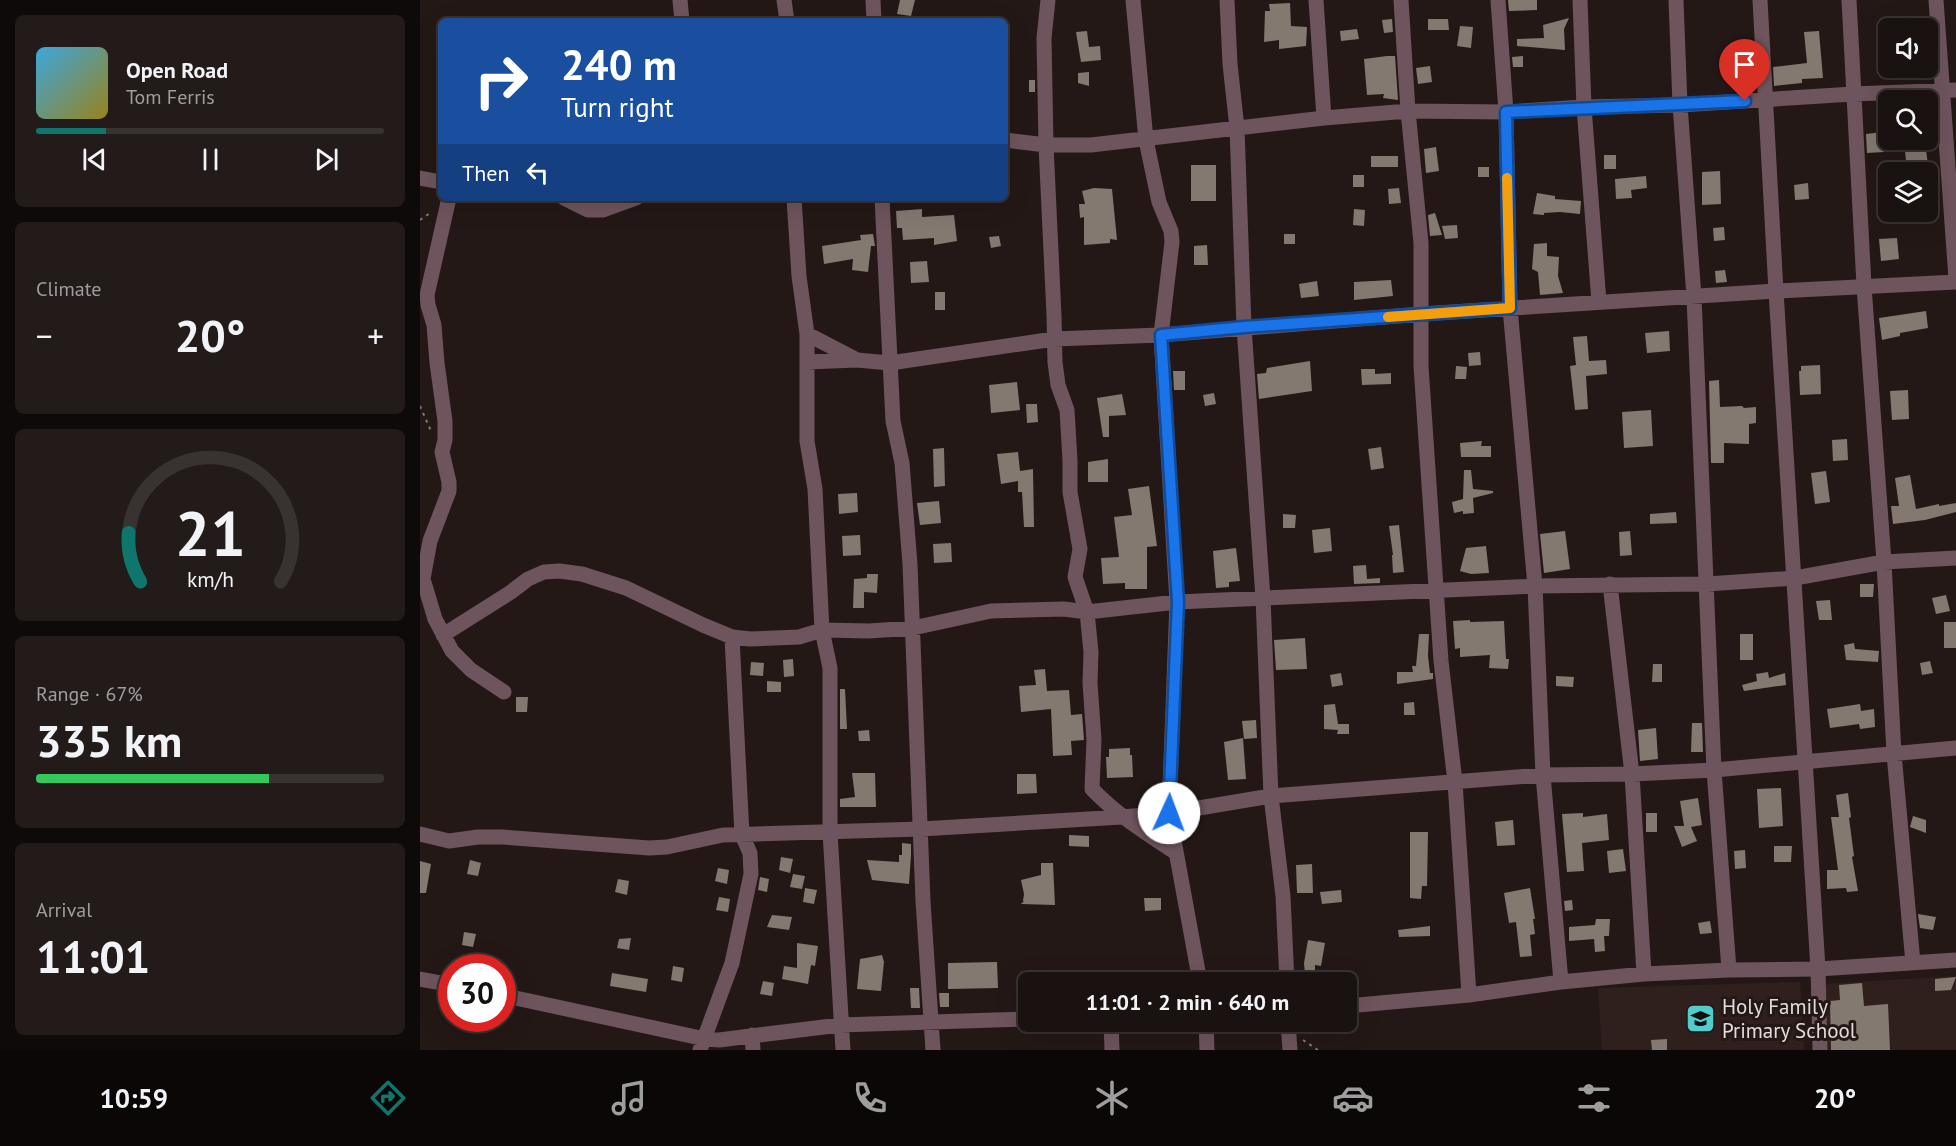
<!DOCTYPE html>
<meta charset="utf-8">
<style>
:root{--surface:#1a1210;--page:#231b19;--text:#f1f3f6;--muted:#9f9e9f;--line:#383230;--accent:#0f766e}
body{margin:0;font-family:"PT Sans",sans-serif;background:var(--page);color:var(--text);height:100vh;display:flex;flex-direction:column;font-size:22px;white-space:nowrap}
*{box-sizing:border-box;margin:0}
p{font-size:20px;color:var(--muted)}
.icon{flex:none;width:33px;height:33px;fill:none;stroke:currentColor;stroke-width:2;stroke-linecap:round;stroke-linejoin:round}
.map{position:relative;flex:1;overflow:hidden}
.panel{display:flex;flex-direction:column;gap:15px;padding:15px;background:#0e0a09;width:420px}
.panel>*{flex:none}
.guide{position:absolute;left:18px;top:18px;width:570px;height:183px;border-radius:9px;box-shadow:0 6px 24px #0002,0 0 0 2px var(--line);background:#1a4fa0;color:#fff;overflow:hidden}
.fabs{position:absolute;left:1458px;top:18px;display:grid;gap:12px}
.fabs a{display:grid;place-items:center;width:60px;height:60px;border-radius:9px;background:var(--surface);box-shadow:0 6px 24px #0002,0 0 0 2px var(--line);font-size:30px}
.speed{position:absolute;left:18px;top:954px;display:flex;gap:12px;font-size:30px;font-weight:700;text-align:center}
.speed>*{display:grid;place-content:center;width:78px;height:78px;border-radius:50%;background:var(--surface);box-shadow:0 6px 24px #0002,0 0 0 2px var(--line);line-height:1}
.speed .limit{border:9px solid #d22;background:#fff;color:#111}
.pin{position:absolute;display:grid;place-items:center;width:51px;height:51px;color:#fff;margin:-62px -26px;border-radius:50% 50% 50% 0;rotate:-45deg;box-shadow:0 0 6px #0007}
.pin .icon{rotate:45deg}
.me{position:absolute;width:66px;margin:-33px;rotate:2deg;stroke-linejoin:round;filter:drop-shadow(0 0 4px #0008)}
.turn{display:flex;align-items:center;gap:21px;height:126px;padding:0 24px;font-size:27px}
.turn .icon{width:78px;height:78px;stroke-width:2.5}
.turn b{display:block;font-size:42px;line-height:51px}
.then{display:flex;align-items:center;height:57px;padding:0 24px;background:#0003;gap:12px;font-size:22px}
.big{font-size:45px;font-weight:700;line-height:1.1}
.panel .widget{flex:1;display:flex;flex-direction:column;justify-content:center;gap:9px;min-width:0;padding:0 21px;border-radius:9px;background:var(--page)}
.panel .dial{align-items:center;gap:0}
.dial svg{height:156px;overflow:visible;fill:none;stroke:var(--line);stroke-width:7;stroke-linecap:round;text-anchor:middle}
.dial text{fill:var(--text);stroke:none}
.song{display:flex;align-items:center;gap:18px}
.cover{width:72px;height:72px;border-radius:9px;background:linear-gradient(135deg,hsl(200 70% 55%),hsl(50 70% 35%))}
.played{height:6px;border-radius:3px;background:linear-gradient(90deg,var(--accent) 20%,var(--line) 20%)}
.keys{display:flex;justify-content:space-around;direction:ltr}
.heat{display:flex;justify-content:space-between;align-items:center;font-size:33px;direction:ltr}
.charge{height:9px;border-radius:4px;background:linear-gradient(90deg,#34c759 67%,var(--line) 0)}
.trip{position:absolute;left:598px;top:972px;width:339px;height:60px;border-radius:9px;background:var(--surface);box-shadow:0 6px 24px #0002,0 0 0 2px var(--line);font-weight:700;line-height:60px;text-align:center}
.menu{display:flex;height:96px;justify-content:space-around;align-items:center;background:#0a0706;color:var(--muted)}
.menu .icon{width:42px;height:42px}
.menu .current{color:var(--accent)}
.menu b{font-size:27px;color:var(--text)}
main{display:flex;flex:1;min-height:0}
.map>svg:first-child{display:block}
.built{fill:#30201d}
.building{fill:#837971}
.lines{fill:none;stroke-linecap:round;stroke-linejoin:round}
.path{stroke:#807775;stroke-width:2;stroke-dasharray:3 4.5;stroke-linecap:butt}
.minor{stroke:#6e545d;stroke-width:15}
.tertiary{stroke:#6e545d;stroke-width:15}
.route-casing{stroke:#114b97;stroke-width:15}
.route{stroke:#1a73e8;stroke-width:10}
.slow{stroke:#f59e0b;stroke-width:10}
.labels{text-anchor:middle;stroke-width:6;stroke-linejoin:round;paint-order:stroke}
.poi-label{font-size:21px;fill:#e4dcdb;stroke:#231816;text-anchor:start}
</style>
<main>
<section class="panel">
<div class="widget">
<div class="song"><i class="cover"></i><div><b>Open Road</b><p>Tom Ferris</p></div></div>
<div class="played"></div>
<div class="keys"><svg class="icon" aria-label="previous" viewBox="0 0 24 24"><path d="M18 5L8 12l10 7zM5 5v14"/></svg><svg class="icon" aria-label="pause" viewBox="0 0 24 24"><path d="M8 5v14M16 5v14"/></svg><svg class="icon" aria-label="next" viewBox="0 0 24 24"><path d="M6 5l10 7-10 7zM19 5v14"/></svg></div>
</div>
<div class="widget"><p>Climate</p>
<div class="heat"><a>−</a><b class="big">20°</b><a>+</a></div>
</div>
<div class="widget dial"><svg viewBox="0 0 100 80">
<path d="M14 69A42 42 0 1 1 86 69"/>
<path d="M14 69A42 42 0 0 1 8 44" stroke="#0f766e"/>
<text x="50" y="56" font-size="32" font-weight="700">21</text>
<text x="50" y="72" font-size="11">km/h</text>
</svg></div>
<div class="widget"><p>Range · 67%</p><b class="big">335 km</b><div class="charge"></div></div>
<div class="widget"><p>Arrival</p><b class="big">11:01</b></div>
</section>
<div class="map">
<svg width="1536" height="1050" viewBox="0 0 1536 1050">
<rect width="100%" height="100%" fill="#231816"/>
<!-- built -->
<path class="built" d="M1536 976V1050H1407L1403 984Z
M1380 982 1384 1050H1182L1178 988Z"/>
<!-- building -->
<path class="building" d="M480 0H495L491 16 477 14Z
M1088 0H1117V10L1089 11Z
M870 3 871 26 887 27 886 46 859 49V40L844 42 845 11H850L849 4Z
M1149 18 1144 29 1145 50 1097 46V39L1124 38 1123 25Z
M972 19 973 32 964 33 962 20Z
M1008 19H1028L1029 30H1008Z
M1040 26 1053 27 1051 48 1037 46Z
M937 29 939 39 921 41 920 31Z
M667 31 669 47 680 46 681 60 661 62 656 32Z
M1399 31 1403 78 1382 79V83L1354 86 1353 67 1387 63 1384 32Z
M967 56H975L978 100 963 98 964 94 947 95 944 59Z
M1103 56V67H1093L1092 57Z
M1010 66 1012 82 998 84 996 68Z
M669 72V86L658 83V73Z
M609 80H615V92H609Z
M1463 132 1464 152 1447 153 1446 134Z
M1016 147 1019 171 1006 173 1004 149Z
M1506 150 1509 172H1487L1485 151Z
M1184 155H1196V169H1184Z
M951 156H978V167H951Z
M771 165H796V201H771Z
M1058 167H1069V177H1058Z
M1300 171 1301 204 1282 205V172Z
M933 175H944V187H933Z
M1226 176 1227 188 1211 190 1212 198 1196 199 1195 179Z
M1388 183 1389 199 1375 200 1374 185Z
M674 188 692 189 697 240 690 239V243L664 245V217L660 218 659 204H665L662 191Z
M979 188 981 203 969 204 968 189Z
M1117 193 1135 196V199L1161 201 1160 214 1140 212 1124 213V215L1113 214Z
M502 209V217L534 215 537 241 514 245V238L483 240 482 228H477L476 211Z
M934 209 945 210 944 226 933 225Z
M1015 213 1022 235 1010 236 1008 215Z
M1037 225 1038 238 1025 239 1022 226Z
M1304 227 1305 240 1294 241 1293 228Z
M453 234 455 246H451L448 272 432 270 433 259 404 264 402 246 441 240 440 235Z
M864 234H875V244H864Z
M579 236 581 246 571 248 569 237Z
M1477 238 1479 259 1461 261 1459 239Z
M1127 243V256L1139 257 1138 276 1143 293 1120 295 1118 272 1112 269 1114 244Z
M787 245 788 265H774V246Z
M507 261 509 282 491 283 490 262Z
M1305 270 1307 282 1296 283 1295 271Z
M971 280 973 296 934 300V282Z
M897 281 899 296 881 298 879 284Z
M515 292H525V310H515Z
M1506 311 1508 328 1480 333V336L1462 340 1459 318Z
M1249 331 1250 351 1227 353 1225 333Z
M1167 336 1169 361 1186 360 1187 374 1166 376 1168 409 1155 410 1150 366 1156 365 1153 337Z
M1060 352 1061 365 1049 366 1048 353Z
M890 361 892 391 839 399 837 374 846 373 847 368Z
M1400 365 1401 394 1380 395 1379 371H1381V366Z
M1036 366 1047 367 1046 379H1035Z
M941 369H955V374L971 373V384L942 385Z
M753 371H765V390H754Z
M1299 380 1300 407 1322 406 1324 408 1336 407V423L1329 424V444L1304 443V463H1291L1289 381Z
M597 382 600 410 571 413 569 385Z
M1488 390 1489 419 1472 420 1470 391Z
M794 393 796 404 785 406 783 395Z
M702 394 706 415 689 416V437H683L677 398Z
M606 404H617L618 422 607 423Z
M1231 410 1233 446 1204 448 1202 412Z
M1427 439 1428 460 1413 461 1412 440Z
M1062 441 1061 446H1071V457H1041L1040 443Z
M961 447 964 468 951 470 948 449Z
M524 448 525 486 514 487 513 449Z
M598 452 600 471 613 469 614 527H604L602 492H598V481L581 484 577 454Z
M688 459V482H668V462Z
M1044 470H1051L1053 489 1073 491V493L1053 498 1054 513 1043 514V511L1034 513 1032 502 1043 499Z
M1406 471 1410 502 1395 504 1391 473Z
M1490 475 1496 509 1519 504V506L1536 503V512L1505 520 1473 524 1471 506H1479L1475 478Z
M729 486 737 546 727 547V589H705V583L683 584 681 558 699 557 694 517 712 515 708 489Z
M437 493 438 512 419 514 418 494Z
M519 501 521 523 500 525 497 503Z
M1256 512 1257 523 1230 524V514Z
M863 514 876 515 875 528H863Z
M979 525 984 572 973 573 972 555H973L969 526Z
M910 528 912 551 894 553 892 530Z
M1145 531 1150 569 1124 573 1120 534Z
M1210 531 1212 555 1200 556 1199 532Z
M440 535 441 555 423 556 422 536Z
M531 543 532 562 514 563 513 544Z
M1066 546 1069 573 1051 574 1040 571 1046 548Z
M816 548 820 581 809 582V587L796 588 793 551Z
M946 565 947 579 960 578V583L934 584 933 566Z
M447 574H458L457 593 444 592V608H433L434 579 447 578Z
M1440 584H1454L1453 597H1440Z
M1526 595 1530 611 1516 614 1512 598Z
M1410 600 1412 620H1399L1396 601Z
M1050 620V622L1084 621 1086 659H1089L1088 669 1069 668 1070 655 1040 657V648L1035 649 1033 621Z
M1524 622H1536V648H1524Z
M999 634H1009L1008 656 1010 673H1013V679L977 684V672H993L992 666H996Z
M1320 634H1333V660H1320Z
M885 638 887 669 856 670 854 640Z
M1434 643 1435 649 1459 651 1458 662 1426 660 1424 645Z
M373 659 374 676 364 677 363 660Z
M1510 661 1513 673 1502 675 1500 663Z
M331 662 344 663 343 676 330 675Z
M1233 664H1242V682H1232Z
M625 669 627 691 649 690 651 715 662 714 664 740 651 741 652 755 633 756 631 709 601 712 599 686 616 685 614 670Z
M1348 672 1349 678 1365 673 1366 685 1324 691 1322 685 1337 681 1336 674Z
M921 673 923 685 912 687 910 675Z
M1136 676 1154 677 1153 687 1136 686Z
M347 681 361 682V692H347Z
M420 689H425L427 729H420Z
M96 697H108L107 712H96Z
M994 702 995 715H984V703Z
M915 704 918 724H929V734H917L918 730 904 729V705Z
M1440 704 1441 711 1454 709 1455 727 1440 729 1439 724 1410 728 1407 709Z
M836 720 837 738 824 739 822 721Z
M1272 723H1282L1283 752H1271Z
M1236 728 1238 759 1220 761 1218 730Z
M449 730 450 741H439L438 731Z
M823 738 826 779 808 780 804 742Z
M710 748V755H712L713 777 687 778 686 757H689V749Z
M432 773H455L456 807H420V799L435 797Z
M597 774H616L617 793 597 794Z
M1361 788 1363 826 1339 828 1337 789Z
M1428 793 1431 817 1429 818 1434 856 1432 857 1438 891 1427 892 1426 888 1407 889V870H1418L1411 817H1419L1416 795Z
M1278 798 1282 825 1271 827 1277 841 1262 847 1254 826H1264L1260 801Z
M1163 813V817L1187 814 1189 840 1162 843 1164 871 1147 872 1142 814Z
M1226 813H1237V832H1226Z
M1493 816 1506 820V833L1490 827Z
M1093 820 1095 845 1077 846 1075 822Z
M990 832H1008L1007 886H1002L1001 899 990 898Z
M649 835 669 836V847L649 846Z
M482 843 491 844V855H482Z
M1354 846H1372L1371 862H1354Z
M1203 849 1206 871 1189 873 1187 851Z
M1325 850 1326 868 1315 869 1314 851Z
M479 855H491L489 884 452 880 447 860 479 862Z
M361 857 373 859 370 873 359 870Z
M50 860 61 863 58 876 47 874Z
M0 861 11 864 6 893H0Z
M621 863H633L635 905 601 904 604 901H603L604 894 601 880 621 875Z
M892 864 893 893H877L876 865Z
M298 868 309 870 307 884 295 881Z
M373 874 385 876 382 889 370 887Z
M340 877 349 879 347 892 338 890Z
M198 879 209 881 207 895 195 892Z
M385 888 397 890 394 904 383 902Z
M1110 888 1115 919H1113L1115 934 1110 935 1112 956 1100 957 1096 922 1089 923 1084 893Z
M921 890 922 902 902 904 900 892Z
M299 897 310 899 308 912 296 910Z
M724 898H741V910L725 911Z
M1152 900 1153 910 1145 911 1144 901Z
M1498 914 1516 917 1513 930 1500 928Z
M352 915 372 917 369 930 347 927Z
M1176 919H1190L1189 936H1184L1185 951 1175 952 1174 939 1149 941V927L1175 925Z
M1290 921 1292 933 1280 934 1278 923Z
M1010 926V936L979 937 978 930Z
M44 932 56 934 53 947 42 945Z
M211 938 209 950 197 948 199 939Z
M888 940 905 943 901 966 895 965V975H885L884 963Z
M377 943 398 946 395 966 391 965 388 984 362 979 364 966 377 968Z
M462 955 464 962 461 991 437 989 440 959Z
M577 962 578 988 528 989V963Z
M253 966 264 968 262 982 251 980Z
M192 973 228 979 226 992 190 986Z
M1536 977 1531 990 1515 991V979Z
M343 981 354 983 352 996 340 994Z
M1442 983 1444 1006 1468 1004 1470 1050H1411L1410 1001 1420 1000 1419 985Z
M490 988H499L500 1008H491Z
M519 993H529V1007H520Z
M1247 1039V1050H1232L1231 1040Z"/>
<g class="lines">
<!-- path -->
<path class="path" d="M0 220 10 213
M0 406 11 431
M883 1040 898 1050"/>
<!-- minor -->
<path class="minor" d="M260 0 262 21
M364 0 367 21
M453 0 454 21
M628 0 624 38 626 145 634 315 635 362 638 385 647 410 650 460V492L660 549 655 577 667 612 671 652 670 683 674 740 672 789C697 815 726 833 756 853
M713 0 726 140 739 202 751 231 752 242 741 335 757 602 749 813 780 982
M807 0 810 64 817 128 824 327 843 598 851 796 863 896 867 982
M896 0 904 118
M981 0 988 111 1001 243V366L1021 661 1035 782 1049 995
M1078 0 1086 112 1090 308 1115 586 1123 775 1141 982
M1160 0 1164 107 1179 302
M1256 0 1260 105 1274 297 1294 770 1309 970
M1429 0 1444 286 1464 562 1474 754 1493 963
M1516 0 1536 279
M585 140 626 145H671L904 118 988 111 1086 112 1164 107 1260 105 1433 94 1536 90
M0 178 21 182
M29 198 7 295 8 305 14 325 17 363 25 421V440L22 452 29 482V491L10 541 3 579 15 619 32 651 51 670 84 692
M144 198 168 210H183L216 198
M374 198 379 276 387 334V441L395 489 402 630 410 668V832L423 1050
M462 198 473 421 482 463 490 564 503 901 513 1050
M387 334 435 359
M387 362 437 360 470 363 634 339 741 335 1001 314 1356 291 1340 0
M1190 584 1212 774 1224 974
M23 635 91 592 108 579 124 572 139 571 162 574 206 588 283 625 312 637 330 639 379 637 402 630 449 631 493 628 571 611 644 609 667 612 757 602 1115 586 1287 584 1375 578 1464 562 1536 558
M0 834 29 841 58 837H82L229 848 247 847 303 835 501 829 702 817 749 813 851 796 1123 775 1212 774 1294 770 1536 748
M0 979 32 985
M82 995 285 1039 299 1040 420 1025 609 1019
M927 1006 1049 995 1141 982 1224 974 1309 970 1398 969 1536 960
M691 1022 692 1050
M786 1022 787 1050
M868 1022 870 1050
M332 1035 333 1050
M280 1050 312 963 331 874 330 853 322 835 312 637"/>
<!-- tertiary -->
<path class="tertiary" d="M1400 1050 1398 969 1356 291 1536 282"/>
</g>
<g class="lines">
<defs>
<path id="route" d="M749 813 758 602 741 335 824 327 1090 308 1086 112 1325 101"/>
</defs>
<!-- route casing -->
<use href="#route" class="route-casing"/>
<!-- route -->
<use href="#route" class="route"/>
<!-- slow -->
<path class="slow" d="M968 317 1090 308 1087 178"/>
</g>
<!-- icons -->
<defs>
<symbol id="school-square" viewBox="-11 -11 22 22"><rect x="-9" y="-9" width="18" height="18" rx="4" fill="#52cdcc" stroke="#231816"/><path d="M0-5L7-2L0 1L-7-2ZM-4 1L0 2.5L4 1V4Q0 6-4 4Z" fill="#111"/></symbol>
</defs>
<g fill-rule="evenodd">
<use href="#school-square" x="1264" y="1002" width="33" height="33"/>
</g>
<g class="labels">
<!-- poi labels -->
<g class="poi-label">
<text x="1302" y="1014">Holy Family<tspan x="1302" dy="24">Primary School</tspan></text>
</g>
</g>
</svg>
<div class="fabs">
<a><svg class="icon" aria-label="sound" viewBox="0 0 24 24"><path d="M4 9h4l5-4v14l-5-4H4zM17 9q2 3 0 6"/></svg></a>
<a><svg class="icon" aria-label="search" viewBox="0 0 24 24"><circle cx="10" cy="10" r="6"/><path d="M15 15l6 6"/></svg></a>
<a><svg class="icon" aria-label="layers" viewBox="0 0 24 24"><path d="M12 4l9 5-9 5-9-5zM3 14l9 5 9-5"/></svg></a>
</div>
<div class="speed"><div class="limit">30</div></div>
<div class="pin" style="left:1325px;top:101px;background:#d93025"><svg class="icon" aria-label="arrive" viewBox="0 0 24 24"><path d="M6 21V4h12l-3 4 3 4H6"/></svg></div>
<svg class="me" style="left:749px;top:813px" viewBox="-20 -20 40 40"><circle r="19" fill="#fff"/><path d="M0-13L10 11 0 6-10 11z" fill="#1a73e8"/></svg>
<div class="trip">11:01 · 2 min · 640 m</div>
<div class="guide">
<div class="turn"><svg class="icon" aria-label="right" viewBox="0 0 24 24"><path d="M7 20v-9h11M14 6l5 5-5 5"/></svg><div><b>240 m</b>Turn right</div></div>
<div class="then">Then<svg class="icon" aria-label="left" viewBox="0 0 24 24"><path d="M17 20v-9H6M10 6l-5 5 5 5"/></svg></div>
</div>
</div>
</main>
<nav class="menu">
<b>10:59</b>
<svg class="icon current" aria-label="directions" viewBox="0 0 24 24"><path d="M12 3l9 9-9 9-9-9zM9 14v-3h6M13 9l2 2-2 2"/></svg>
<svg class="icon" aria-label="music" viewBox="0 0 24 24"><path d="M9 18V5l10-2v13"/><circle cx="6" cy="18" r="3"/><circle cx="16" cy="16" r="3"/></svg>
<svg class="icon" aria-label="phone" viewBox="0 0 24 24"><path d="M5 4h4l2 5-3 2q2 4 5 5l2-3 5 2v4C11 20 4 13 5 4z"/></svg>
<svg class="icon" aria-label="climate" viewBox="0 0 24 24"><path d="M12 3v18M4 7l16 10M4 17L20 7"/></svg>
<svg class="icon" aria-label="car" viewBox="0 0 24 24"><path d="M5 17H2v-5l4-1 3-4h7l3 4 3 1v5h-3M9 17h6M6 11h13"/><circle cx="7" cy="17" r="2"/><circle cx="17" cy="17" r="2"/></svg>
<svg class="icon" aria-label="filters" viewBox="0 0 24 24"><path d="M4 7h16M4 17h16"/><circle cx="9" cy="7" r="2"/><circle cx="15" cy="17" r="2"/></svg>
<b>20°</b>
</nav>
